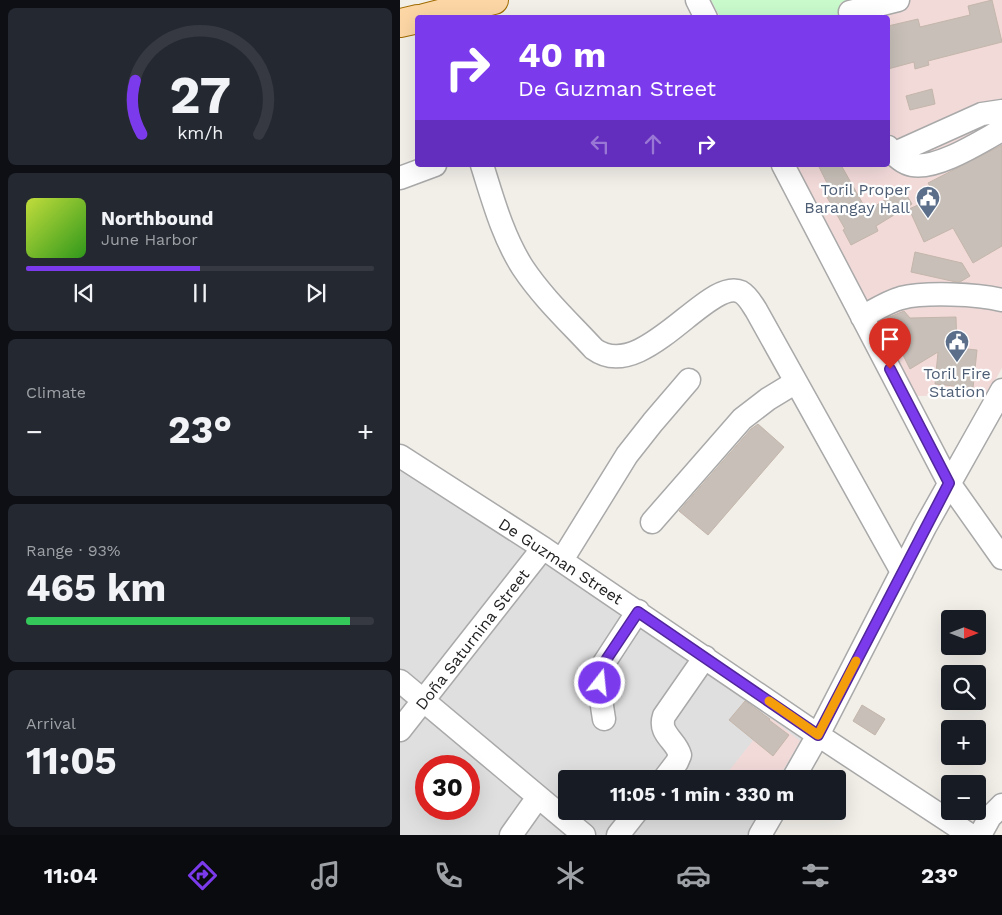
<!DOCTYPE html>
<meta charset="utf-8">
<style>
:root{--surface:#171b24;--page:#242831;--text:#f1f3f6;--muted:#9ea1a6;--line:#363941;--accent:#7c3aed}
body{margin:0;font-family:"Work Sans",sans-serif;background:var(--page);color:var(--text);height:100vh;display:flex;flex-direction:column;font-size:19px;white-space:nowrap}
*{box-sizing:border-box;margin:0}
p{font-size:16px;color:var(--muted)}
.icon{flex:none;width:28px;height:28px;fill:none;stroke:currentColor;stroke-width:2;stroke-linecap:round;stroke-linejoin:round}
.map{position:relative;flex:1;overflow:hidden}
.panel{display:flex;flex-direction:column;gap:8px;padding:8px;background:#0d0f14;width:400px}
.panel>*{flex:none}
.banner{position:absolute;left:15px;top:15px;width:475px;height:152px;border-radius:5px;box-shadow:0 5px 20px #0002;background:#7c3aed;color:#fff;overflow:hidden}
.needle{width:32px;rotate:90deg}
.fabs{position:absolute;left:541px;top:610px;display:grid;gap:10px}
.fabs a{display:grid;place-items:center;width:45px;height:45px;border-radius:5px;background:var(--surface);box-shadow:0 5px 20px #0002;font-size:25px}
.speed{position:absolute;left:15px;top:755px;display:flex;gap:10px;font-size:25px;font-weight:700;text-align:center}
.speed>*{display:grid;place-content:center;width:65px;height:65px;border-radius:50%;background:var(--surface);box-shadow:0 5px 20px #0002;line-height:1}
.speed .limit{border:8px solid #d22;background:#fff;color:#111}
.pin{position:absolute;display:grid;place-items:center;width:42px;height:42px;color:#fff;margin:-51px -21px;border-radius:50% 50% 50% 0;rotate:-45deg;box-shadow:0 0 5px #0007}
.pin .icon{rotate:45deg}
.me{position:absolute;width:55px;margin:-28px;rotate:16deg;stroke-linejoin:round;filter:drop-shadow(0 0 4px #0008)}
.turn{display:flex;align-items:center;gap:18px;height:105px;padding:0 20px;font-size:22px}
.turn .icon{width:65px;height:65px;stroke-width:2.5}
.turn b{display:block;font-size:35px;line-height:42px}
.lanes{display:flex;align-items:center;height:48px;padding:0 20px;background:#0003;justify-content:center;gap:25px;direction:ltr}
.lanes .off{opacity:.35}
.big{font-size:38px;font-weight:700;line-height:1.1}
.panel .widget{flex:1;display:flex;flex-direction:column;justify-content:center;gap:8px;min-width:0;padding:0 18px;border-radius:8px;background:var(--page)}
.panel .dial{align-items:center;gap:0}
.dial svg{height:130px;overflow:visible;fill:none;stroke:var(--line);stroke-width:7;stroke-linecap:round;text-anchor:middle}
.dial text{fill:var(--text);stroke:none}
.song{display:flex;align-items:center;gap:15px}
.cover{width:60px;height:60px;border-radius:8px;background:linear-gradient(135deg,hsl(70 70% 55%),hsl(110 70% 35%))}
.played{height:5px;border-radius:2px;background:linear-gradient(90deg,var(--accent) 50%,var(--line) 50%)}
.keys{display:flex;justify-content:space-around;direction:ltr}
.heat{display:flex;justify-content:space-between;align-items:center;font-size:28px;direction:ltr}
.charge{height:8px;border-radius:4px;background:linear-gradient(90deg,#34c759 93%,var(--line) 0)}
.trip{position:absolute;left:158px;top:770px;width:288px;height:50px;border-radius:5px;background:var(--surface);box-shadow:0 5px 20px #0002;font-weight:700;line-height:50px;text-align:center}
.tabs{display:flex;height:80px;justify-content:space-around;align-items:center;background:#090b0e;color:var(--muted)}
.tabs .icon{width:35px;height:35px}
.tabs .on{color:var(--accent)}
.tabs b{font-size:22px;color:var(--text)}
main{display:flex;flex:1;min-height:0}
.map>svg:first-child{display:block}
.residential{fill:#e0dfdf;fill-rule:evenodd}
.commercial{fill:#f2dad9}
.park{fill:#c8facc}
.building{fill:#c7bfb8;stroke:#c4b6ab}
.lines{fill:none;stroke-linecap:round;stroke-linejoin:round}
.minor-casing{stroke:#a9a9a9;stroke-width:25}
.major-casing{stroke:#a06b00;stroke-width:30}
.minor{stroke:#fff;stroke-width:22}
.major{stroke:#fcd6a4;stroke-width:28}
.route-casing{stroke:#51269a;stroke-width:12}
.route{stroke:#7c3aed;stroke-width:9}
.slow{stroke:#f59e0b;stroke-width:9}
.labels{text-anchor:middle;stroke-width:4.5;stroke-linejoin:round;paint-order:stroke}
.service-label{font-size:16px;fill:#4e5e75;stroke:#fff;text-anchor:end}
.street-label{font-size:16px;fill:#222;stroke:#fff}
</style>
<main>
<section class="panel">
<div class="widget dial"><svg viewBox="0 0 100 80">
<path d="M14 69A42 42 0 1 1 86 69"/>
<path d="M14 69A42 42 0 0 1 10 36" stroke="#7c3aed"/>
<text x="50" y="56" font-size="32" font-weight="700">27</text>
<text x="50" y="72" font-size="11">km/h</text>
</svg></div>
<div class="widget">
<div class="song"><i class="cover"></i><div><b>Northbound</b><p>June Harbor</p></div></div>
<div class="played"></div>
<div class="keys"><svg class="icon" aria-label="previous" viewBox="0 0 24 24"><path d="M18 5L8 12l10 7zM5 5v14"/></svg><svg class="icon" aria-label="pause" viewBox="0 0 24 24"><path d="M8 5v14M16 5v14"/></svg><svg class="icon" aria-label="next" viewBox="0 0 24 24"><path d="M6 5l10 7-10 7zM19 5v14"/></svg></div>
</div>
<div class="widget"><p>Climate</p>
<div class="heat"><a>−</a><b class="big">23°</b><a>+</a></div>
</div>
<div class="widget"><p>Range · 93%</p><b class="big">465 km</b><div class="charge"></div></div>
<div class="widget"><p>Arrival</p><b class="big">11:05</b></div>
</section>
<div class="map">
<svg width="602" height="835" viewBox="0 0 602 835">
<rect width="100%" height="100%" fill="#f2efe9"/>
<!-- residential -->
<path class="residential" d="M0 447 418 738 394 779H166V811H375L361 835H0ZM26 766H69V809H26Z"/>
<!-- commercial -->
<path class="commercial" d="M311 0H602V368L587 395 514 396 396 165H488V18L320 17Z
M371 718 400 741 378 779H328L324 777Z"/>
<!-- park -->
<path class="park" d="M311 0H454L440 3 443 18 320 17Z"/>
<!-- building -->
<path class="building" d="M592 0 602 42 528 61 529 65 515 69 514 62 488 69V26L518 19 520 27 570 15 568 6Z
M532 89 535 104 510 110 506 96Z
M602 145V246L573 263 553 228 524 242 509 209 536 197 528 183Z
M418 165H441L467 211 503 189 512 204 476 226 478 231 451 245 443 230 445 229 424 192 430 189Z
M515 252 562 263 570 276 560 282H556L511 272Z
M504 311 510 318 556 317 557 348 577 350 573 388 535 384 538 352 510 369 503 355 507 352 494 333 496 332 487 318Z
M358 424 384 447 308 535 279 511 351 429Z
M345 701 370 719 369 720 389 735 373 756 329 720Z
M462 705 485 719 475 735 453 721Z"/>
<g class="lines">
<defs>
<path id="minor" d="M297 0 306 18
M450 12 498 0
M488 147C494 155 502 163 512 165 537 170 580 142 602 130
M493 154 582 114 602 111
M82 165C93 200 103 237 123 268 143 298 170 323 194 349 243 385 308 276 341 292 348 296 352 304 356 310L502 572
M383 165 549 483 602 558
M0 178 35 165
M462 317C475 310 487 302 501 298 525 292 578 294 602 300
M0 456 143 548 418 735 570 835
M252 522 342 419 368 399 396 382
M162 560 227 455 253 422 289 380
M0 681 184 835
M204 719C201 699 197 682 204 663L238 611
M0 730 143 548
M264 779 277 762 280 755C276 740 258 734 264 716L305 657
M393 779 418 735 525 527 602 390
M111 835 138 797
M218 835 237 811
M360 835 374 811
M580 835 590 817 602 805"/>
<path id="major" d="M24 18 94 0
M0 23 18 19"/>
</defs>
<!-- minor casing -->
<use href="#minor" class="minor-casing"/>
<!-- major casing -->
<use href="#major" class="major-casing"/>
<!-- minor -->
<use href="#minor" class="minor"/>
<!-- major -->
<use href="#major" class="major"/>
</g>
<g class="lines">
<defs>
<path id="route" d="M200 683 204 663 238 612 418 735 549 483 490 369"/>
</defs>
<!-- route casing -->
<use href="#route" class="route-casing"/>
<!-- route -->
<use href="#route" class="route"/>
<!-- slow -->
<path class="slow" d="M369 701 418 735 456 661"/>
</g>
<!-- icons -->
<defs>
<symbol id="civic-pin" viewBox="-11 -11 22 30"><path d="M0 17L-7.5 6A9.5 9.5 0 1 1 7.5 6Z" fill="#5c6f8a" stroke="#fff"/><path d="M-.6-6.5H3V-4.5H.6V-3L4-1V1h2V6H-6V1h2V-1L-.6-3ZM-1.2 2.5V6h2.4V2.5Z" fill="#fff"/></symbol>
</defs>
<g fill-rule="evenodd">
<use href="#civic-pin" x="514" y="184" width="28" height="38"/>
<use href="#civic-pin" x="543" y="328" width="28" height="38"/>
</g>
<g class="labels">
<!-- service labels -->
<g class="service-label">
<text x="510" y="195">Toril Proper<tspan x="510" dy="18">Barangay Hall</tspan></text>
<text x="557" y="379" text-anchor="middle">Toril Fire<tspan x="557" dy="18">Station</tspan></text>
</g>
<!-- street labels -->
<g class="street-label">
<text transform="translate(161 561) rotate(33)" y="6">De Guzman Street</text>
<text transform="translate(72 639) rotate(-52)" y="6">Doña Saturnina Street</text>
</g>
</g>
</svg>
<div class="fabs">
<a><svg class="needle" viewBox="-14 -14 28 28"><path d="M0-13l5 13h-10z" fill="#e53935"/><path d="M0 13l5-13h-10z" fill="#9ea1a6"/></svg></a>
<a><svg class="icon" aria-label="search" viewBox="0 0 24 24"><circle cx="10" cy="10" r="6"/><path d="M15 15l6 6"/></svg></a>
<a>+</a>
<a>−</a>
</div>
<div class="speed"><div class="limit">30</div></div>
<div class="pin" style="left:490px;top:369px;background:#d93025"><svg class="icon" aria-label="arrive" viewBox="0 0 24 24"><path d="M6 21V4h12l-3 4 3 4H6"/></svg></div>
<svg class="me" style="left:200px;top:683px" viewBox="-20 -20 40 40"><circle r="17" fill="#7c3aed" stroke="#fff" stroke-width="3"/><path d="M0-11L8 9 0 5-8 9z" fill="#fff"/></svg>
<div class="trip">11:05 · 1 min · 330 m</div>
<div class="banner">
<div class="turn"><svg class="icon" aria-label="right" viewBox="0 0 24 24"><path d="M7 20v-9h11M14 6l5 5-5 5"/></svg><div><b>40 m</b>De Guzman Street</div></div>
<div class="lanes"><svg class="icon off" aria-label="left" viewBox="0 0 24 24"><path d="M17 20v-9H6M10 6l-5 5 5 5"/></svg><svg class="icon off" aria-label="ahead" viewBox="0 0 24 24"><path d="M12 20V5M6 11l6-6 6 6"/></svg><svg class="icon" aria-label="right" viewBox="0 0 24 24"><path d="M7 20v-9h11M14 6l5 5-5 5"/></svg></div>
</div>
</div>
</main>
<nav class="tabs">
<b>11:04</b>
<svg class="icon on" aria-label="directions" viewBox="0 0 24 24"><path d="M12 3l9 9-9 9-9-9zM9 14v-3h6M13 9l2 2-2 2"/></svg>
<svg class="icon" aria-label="music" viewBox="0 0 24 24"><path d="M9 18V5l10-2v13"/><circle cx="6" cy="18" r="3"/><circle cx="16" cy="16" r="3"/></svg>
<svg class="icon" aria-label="phone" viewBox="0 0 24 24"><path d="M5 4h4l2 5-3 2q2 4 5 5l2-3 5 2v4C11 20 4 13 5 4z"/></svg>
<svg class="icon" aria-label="climate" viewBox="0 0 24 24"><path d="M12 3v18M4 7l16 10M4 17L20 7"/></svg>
<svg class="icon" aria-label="car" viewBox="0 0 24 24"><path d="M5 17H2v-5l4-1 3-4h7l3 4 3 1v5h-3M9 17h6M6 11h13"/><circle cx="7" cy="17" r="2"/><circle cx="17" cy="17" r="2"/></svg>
<svg class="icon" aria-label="filters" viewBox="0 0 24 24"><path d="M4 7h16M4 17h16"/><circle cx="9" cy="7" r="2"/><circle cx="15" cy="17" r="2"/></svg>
<b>23°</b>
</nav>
